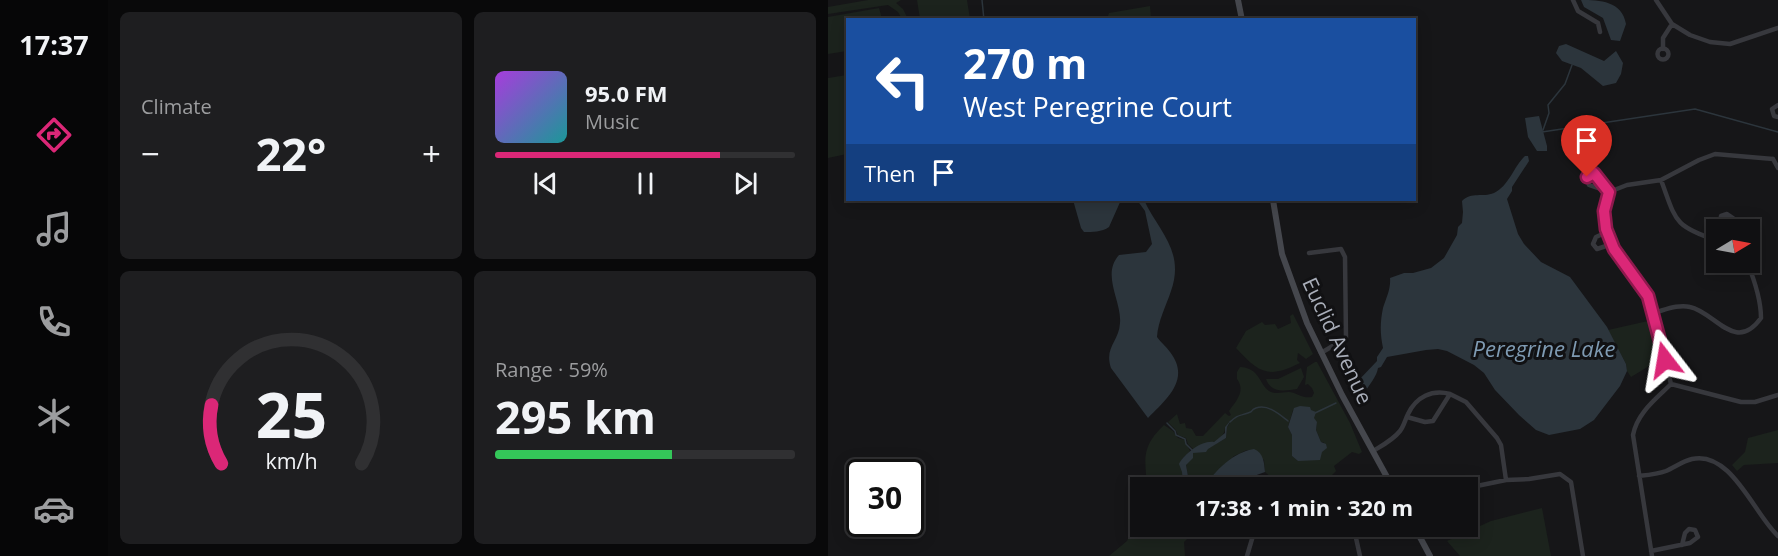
<!DOCTYPE html>
<meta charset="utf-8">
<style>
:root{--surface:#101012;--page:#1e1e20;--text:#f1f3f6;--muted:#9c9d9f;--line:#303032;--accent:#db2777}
body{margin:0;font-family:"Open Sans",sans-serif;background:var(--page);color:var(--text);height:100vh;display:flex;flex-direction:column;font-size:22px;white-space:nowrap}
*{box-sizing:border-box;margin:0}
p{font-size:20px;color:var(--muted)}
.icon{flex:none;width:33px;height:33px;fill:none;stroke:currentColor;stroke-width:2;stroke-linecap:round;stroke-linejoin:round}
.map{position:relative;flex:1;overflow:hidden}
.drawer{display:flex;flex-direction:column;gap:12px;padding:12px;background:#09090a;width:720px}
.drawer>*{flex:none}
.guide{position:absolute;left:18px;top:18px;width:570px;height:183px;border-radius:0px;box-shadow:0 3px 15px #0003,0 0 0 2px var(--line);background:#1a4fa0;color:#fff;overflow:hidden}
.needle{width:39px;rotate:80deg}
.controls{position:absolute;left:878px;top:219px;display:grid;gap:12px}
.controls a{display:grid;place-items:center;width:54px;height:54px;border-radius:0px;background:var(--surface);box-shadow:0 3px 15px #0003,0 0 0 2px var(--line);font-size:30px}
.speed{position:absolute;left:18px;top:459px;display:flex;gap:12px;font-size:30px;font-weight:700;text-align:center}
.speed>*{display:grid;place-content:center;width:78px;height:78px;border-radius:50%;background:var(--surface);box-shadow:0 3px 15px #0003,0 0 0 2px var(--line);line-height:1}
.speed .limit{border:3px solid #111;border-radius:9px;background:#fff;color:#111}
.pin{position:absolute;display:grid;place-items:center;width:51px;height:51px;color:#fff;margin:-62px -26px;border-radius:50% 50% 50% 0;rotate:-45deg;box-shadow:0 0 6px #0007}
.pin .icon{rotate:45deg}
.me{position:absolute;width:66px;margin:-33px;rotate:346deg;stroke-linejoin:round;filter:drop-shadow(0 0 4px #0008)}
.turn{display:flex;align-items:center;gap:21px;height:126px;padding:0 18px;font-size:27px}
.turn .icon{width:78px;height:78px;stroke-width:2.5}
.turn b{display:block;font-size:42px;line-height:51px}
.then{display:flex;align-items:center;height:57px;padding:0 18px;background:#0003;gap:12px;font-size:22px}
.big{font-size:45px;font-weight:700;line-height:1.1}
.drawer .card{flex:1;display:flex;flex-direction:column;justify-content:center;gap:9px;min-width:0;padding:0 21px;border-radius:9px;background:var(--page)}
.drawer .dial{align-items:center;gap:0}
.dial svg{height:156px;overflow:visible;fill:none;stroke:var(--line);stroke-width:7;stroke-linecap:round;text-anchor:middle}
.dial text{fill:var(--text);stroke:none}
.song{display:flex;align-items:center;gap:18px}
.cover{width:72px;height:72px;border-radius:9px;background:linear-gradient(135deg,hsl(280 70% 55%),hsl(180 70% 35%))}
.played{height:6px;border-radius:3px;background:linear-gradient(90deg,var(--accent) 75%,var(--line) 75%)}
.keys{display:flex;justify-content:space-around;direction:ltr}
.heat{display:flex;justify-content:space-between;align-items:center;font-size:33px;direction:ltr}
.charge{height:9px;border-radius:4px;background:linear-gradient(90deg,#34c759 59%,var(--line) 0)}
.drawer .tiles{flex:1;display:grid;gap:12px;grid-template-columns:repeat(2,1fr)}
.trip{position:absolute;left:302px;top:477px;width:348px;height:60px;border-radius:0px;background:var(--surface);box-shadow:0 3px 15px #0003,0 0 0 2px var(--line);font-weight:700;line-height:60px;text-align:center}
main{display:flex;flex:1;min-height:0}
.dock{display:flex;flex-direction:column;width:108px;justify-content:space-around;align-items:center;background:#060607;color:var(--muted)}
.dock .icon{width:42px;height:42px}
.dock .on{color:var(--accent)}
.dock b{font-size:27px;color:var(--text)}
.map>svg:first-child{display:block}
.green{fill:#1c231d;fill-rule:evenodd}
.water{fill:#2c353c}
.lines{fill:none;stroke-linecap:round;stroke-linejoin:round}
.stream{stroke:#2c353c;stroke-width:1.5}
.minor{stroke:#37383d;stroke-width:4.5}
.secondary{stroke:#45474d;stroke-width:6}
.route-casing{stroke:#8e194d;stroke-width:15}
.route{stroke:#db2777;stroke-width:10}
.labels{text-anchor:middle;stroke-width:6;stroke-linejoin:round;paint-order:stroke}
.street-label{font-size:21px;fill:#a8adb8;stroke:#111113}
.water-label{font-size:22px;font-style:italic;fill:#7f9bb3;stroke:#111113}
</style>
<main>
<nav class="dock">
<b>17:37</b>
<svg class="icon on" aria-label="directions" viewBox="0 0 24 24"><path d="M12 3l9 9-9 9-9-9zM9 14v-3h6M13 9l2 2-2 2"/></svg>
<svg class="icon" aria-label="music" viewBox="0 0 24 24"><path d="M9 18V5l10-2v13"/><circle cx="6" cy="18" r="3"/><circle cx="16" cy="16" r="3"/></svg>
<svg class="icon" aria-label="phone" viewBox="0 0 24 24"><path d="M5 4h4l2 5-3 2q2 4 5 5l2-3 5 2v4C11 20 4 13 5 4z"/></svg>
<svg class="icon" aria-label="climate" viewBox="0 0 24 24"><path d="M12 3v18M4 7l16 10M4 17L20 7"/></svg>
<svg class="icon" aria-label="car" viewBox="0 0 24 24"><path d="M5 17H2v-5l4-1 3-4h7l3 4 3 1v5h-3M9 17h6M6 11h13"/><circle cx="7" cy="17" r="2"/><circle cx="17" cy="17" r="2"/></svg>
</nav>
<section class="drawer">
<div class="tiles">
<div class="card"><p>Climate</p>
<div class="heat"><a>−</a><b class="big">22°</b><a>+</a></div>
</div>
<div class="card">
<div class="song"><i class="cover"></i><div><b>95.0 FM</b><p>Music</p></div></div>
<div class="played"></div>
<div class="keys"><svg class="icon" aria-label="previous" viewBox="0 0 24 24"><path d="M18 5L8 12l10 7zM5 5v14"/></svg><svg class="icon" aria-label="pause" viewBox="0 0 24 24"><path d="M8 5v14M16 5v14"/></svg><svg class="icon" aria-label="next" viewBox="0 0 24 24"><path d="M6 5l10 7-10 7zM19 5v14"/></svg></div>
</div>
<div class="card dial"><svg viewBox="0 0 100 80">
<path d="M14 69A42 42 0 1 1 86 69"/>
<path d="M14 69A42 42 0 0 1 9 39" stroke="#db2777"/>
<text x="50" y="56" font-size="32" font-weight="700">25</text>
<text x="50" y="72" font-size="11">km/h</text>
</svg></div>
<div class="card"><p>Range · 59%</p><b class="big">295 km</b><div class="charge"></div></div>
</div>
</section>
<div class="map">
<svg width="950" height="556" viewBox="0 0 950 556">
<rect width="100%" height="100%" fill="#161618"/>
<!-- green -->
<path class="green" d="M40 0H73L68 3 75 9 80 19H74L70 12 60 5 0 14V7Z
M89 0H139L142 19H92Z
M322 6 323 19H279L281 13Z
M51 8 54 19 20 20 19 51 0 54V17Z
M19 75V154L0 158V78Z
M465 314 485 354 478 359 470 353 469 360 472 363C440 379 431 373 408 348L418 331 434 322 437 325 447 324 450 329 463 323 462 316Z
M820 321 831 360 803 377 799 371 798 364 780 330Z
M487 362H489L522 423 534 452 531 454 524 452 506 466 508 471 495 484 456 488 437 472 436 460 419 450 406 456 383 478 377 487H362L358 465 364 453 379 449 398 438 399 427 403 421 397 427C397 442 377 445 365 449L360 444 358 438 350 435 347 429 340 422 349 414 352 424 357 423 358 428 364 429 368 436H375L397 413 401 416 403 415 401 411C408 401 418 391 409 379V372L412 367C432 368 431 384 441 391 450 396 457 390 466 393 474 396 475 398 484 397L486 393 484 388 480 384 477 385 479 367ZM465 410 489 422 488 430 493 442H496L470 461 464 456V435L460 427Z
M473 368 476 377 469 389C456 391 443 393 438 379H450Z
M336 425 345 431 350 438 357 440 362 451 354 459 355 487H319C317 458 313 447 336 425Z
M950 430V463L916 465 909 471 904 465 917 452 920 438Z
M714 508 723 556H632L619 541 663 521Z
M312 517V526L359 527 360 538 356 542 357 556H281L299 541Z"/>
<!-- water -->
<path class="water" d="M753 0C772 0 794 1 798 24L792 41 783 40 775 18 756 7Z
M738 44 776 61 788 51 795 63 793 74 788 83 775 86 753 68 734 61 728 53 731 46Z
M711 116 719 146V151H709L700 137 697 118Z
M697 156H700L701 161 684 187V191L679 199 690 234 696 244 713 262 742 277 779 327 798 364 799 371 792 386 766 420 752 429 721 435 708 430 691 415 667 390 656 373 646 365 619 351 610 349 598 350 559 357 553 367 550 368C549 376 541 385 537 392L535 388 530 395 527 394V390L530 386 529 382 549 361V357L555 348C552 334 552 322 555 308 558 298 563 289 562 278L576 273H585L603 268 616 258 629 235 630 227 634 223 635 212 634 201C644 191 654 198 666 193 681 186 686 166 697 156Z
M245 200H293L281 227C274 232 264 232 256 232L253 228Z
M309 200H316C331 232 357 251 343 291 338 306 330 321 329 337 333 343 338 346 342 352 363 379 339 399 320 418L283 368C276 347 291 342 292 323 294 301 273 275 291 255L318 252 324 244 317 211Z
M472 406 482 407 483 410 488 412 486 418 489 422 488 430 493 442 498 444 499 448 494 452 492 460 470 461 464 456V435L460 427 466 408Z
M403 420 399 427 398 438 380 449 378 452 365 453V458L358 465 362 487H355L354 472 351 464C357 453 374 440 386 442L397 433V427Z
M426 449C436 453 436 463 437 472L395 487H377C387 470 406 452 426 449Z"/>
<g class="lines">
<!-- stream -->
<path class="stream" d="M154 0 156 20
M715 130 721 113 720 105 737 84 744 65
M714 132 867 109 950 132
M487 413 508 403
M402 422C409 415 411 416 420 413 427 411 421 411 428 408 440 404 451 414 460 421
M339 423 347 431 348 435 357 439 358 444 364 450"/>
<!-- minor -->
<path class="minor" d="M745 0 750 11 770 23 772 32
M828 0 844 24 862 35 882 42 902 44 950 28
M829.5 54a5.5 5.5 0 1 1 11 0a5.5 5.5 0 1 1-11 0Z
M835 49V38L844 24
M950 105 944 109 946 116 950 117
M945 159 950 168
M764 173 769 175 781 192 761 185 758 177Z
M833 180C848 220 845 226 888 240
M781 192C766 250 803 256 821 299 831 325 836 357 843 384 828 399 809 413 805 435L824 556
M781 192 799 185 833 180 871 160 887 154 945 159
M891 230 893 216 899 214 905 218 904 223 900 230
M779 232 768 237 765 244 769 249 784 244
M481 253 513 249 517 257 518 338 493 353
M825 313C837 310 850 304 862 307 887 312 907 354 933 318 933 299 926 279 919 262
M843 384 913 402H927L950 395
M622 394 638 402 669 438 673 445 678 480
M545 451C555 445 565 440 572 431 576 426 577 420 580 414 588 397 604 389 622 394L605 421 597 422 579 417
M811 476C820 475 830 474 838 471 847 467 855 461 864 459 903 450 926 514 950 536
M626 488H631
M639 488 678 480 701 479 732 474 743 482 755 556
M523 526 528 538 532 556
M823 551 862 543 870 537 867 530 861 529 857 533 854 545
M419 556 424 539 431 526"/>
<!-- secondary -->
<path class="secondary" d="M410 0 414 20
M445 200 454 254 479 323 514 395 565 488
M586 526 602 556"/>
</g>
<g class="lines">
<defs>
<path id="route" d="M759 177 766 173 781 192 776 211 778 229 786 249 820 296 837 360"/>
</defs>
<!-- route casing -->
<use href="#route" class="route-casing"/>
<!-- route -->
<use href="#route" class="route"/>
</g>
<g class="labels">
<!-- street labels -->
<g class="street-label">
<text transform="translate(509 341) rotate(65)" y="7">Euclid Avenue</text>
</g>
<!-- water labels -->
<g class="water-label">
<text x="716" y="357">Peregrine Lake</text>
</g>
</g>
</svg>
<div class="controls">
<a><svg class="needle" viewBox="-14 -14 28 28"><path d="M0-13l5 13h-10z" fill="#e53935"/><path d="M0 13l5-13h-10z" fill="#9c9d9f"/></svg></a>
</div>
<div class="speed"><div class="limit">30</div></div>
<div class="pin" style="left:759px;top:177px;background:#d93025"><svg class="icon" aria-label="arrive" viewBox="0 0 24 24"><path d="M6 21V4h12l-3 4 3 4H6"/></svg></div>
<svg class="me" style="left:837px;top:360px" viewBox="-20 -20 40 40"><path d="M0-17L14 15 0 8-14 15z" fill="#db2777" stroke="#fff" stroke-width="4"/></svg>
<div class="trip">17:38 · 1 min · 320 m</div>
<div class="guide">
<div class="turn"><svg class="icon" aria-label="left" viewBox="0 0 24 24"><path d="M17 20v-9H6M10 6l-5 5 5 5"/></svg><div><b>270 m</b>West Peregrine Court</div></div>
<div class="then">Then<svg class="icon" aria-label="arrive" viewBox="0 0 24 24"><path d="M6 21V4h12l-3 4 3 4H6"/></svg></div>
</div>
</div>
</main>
